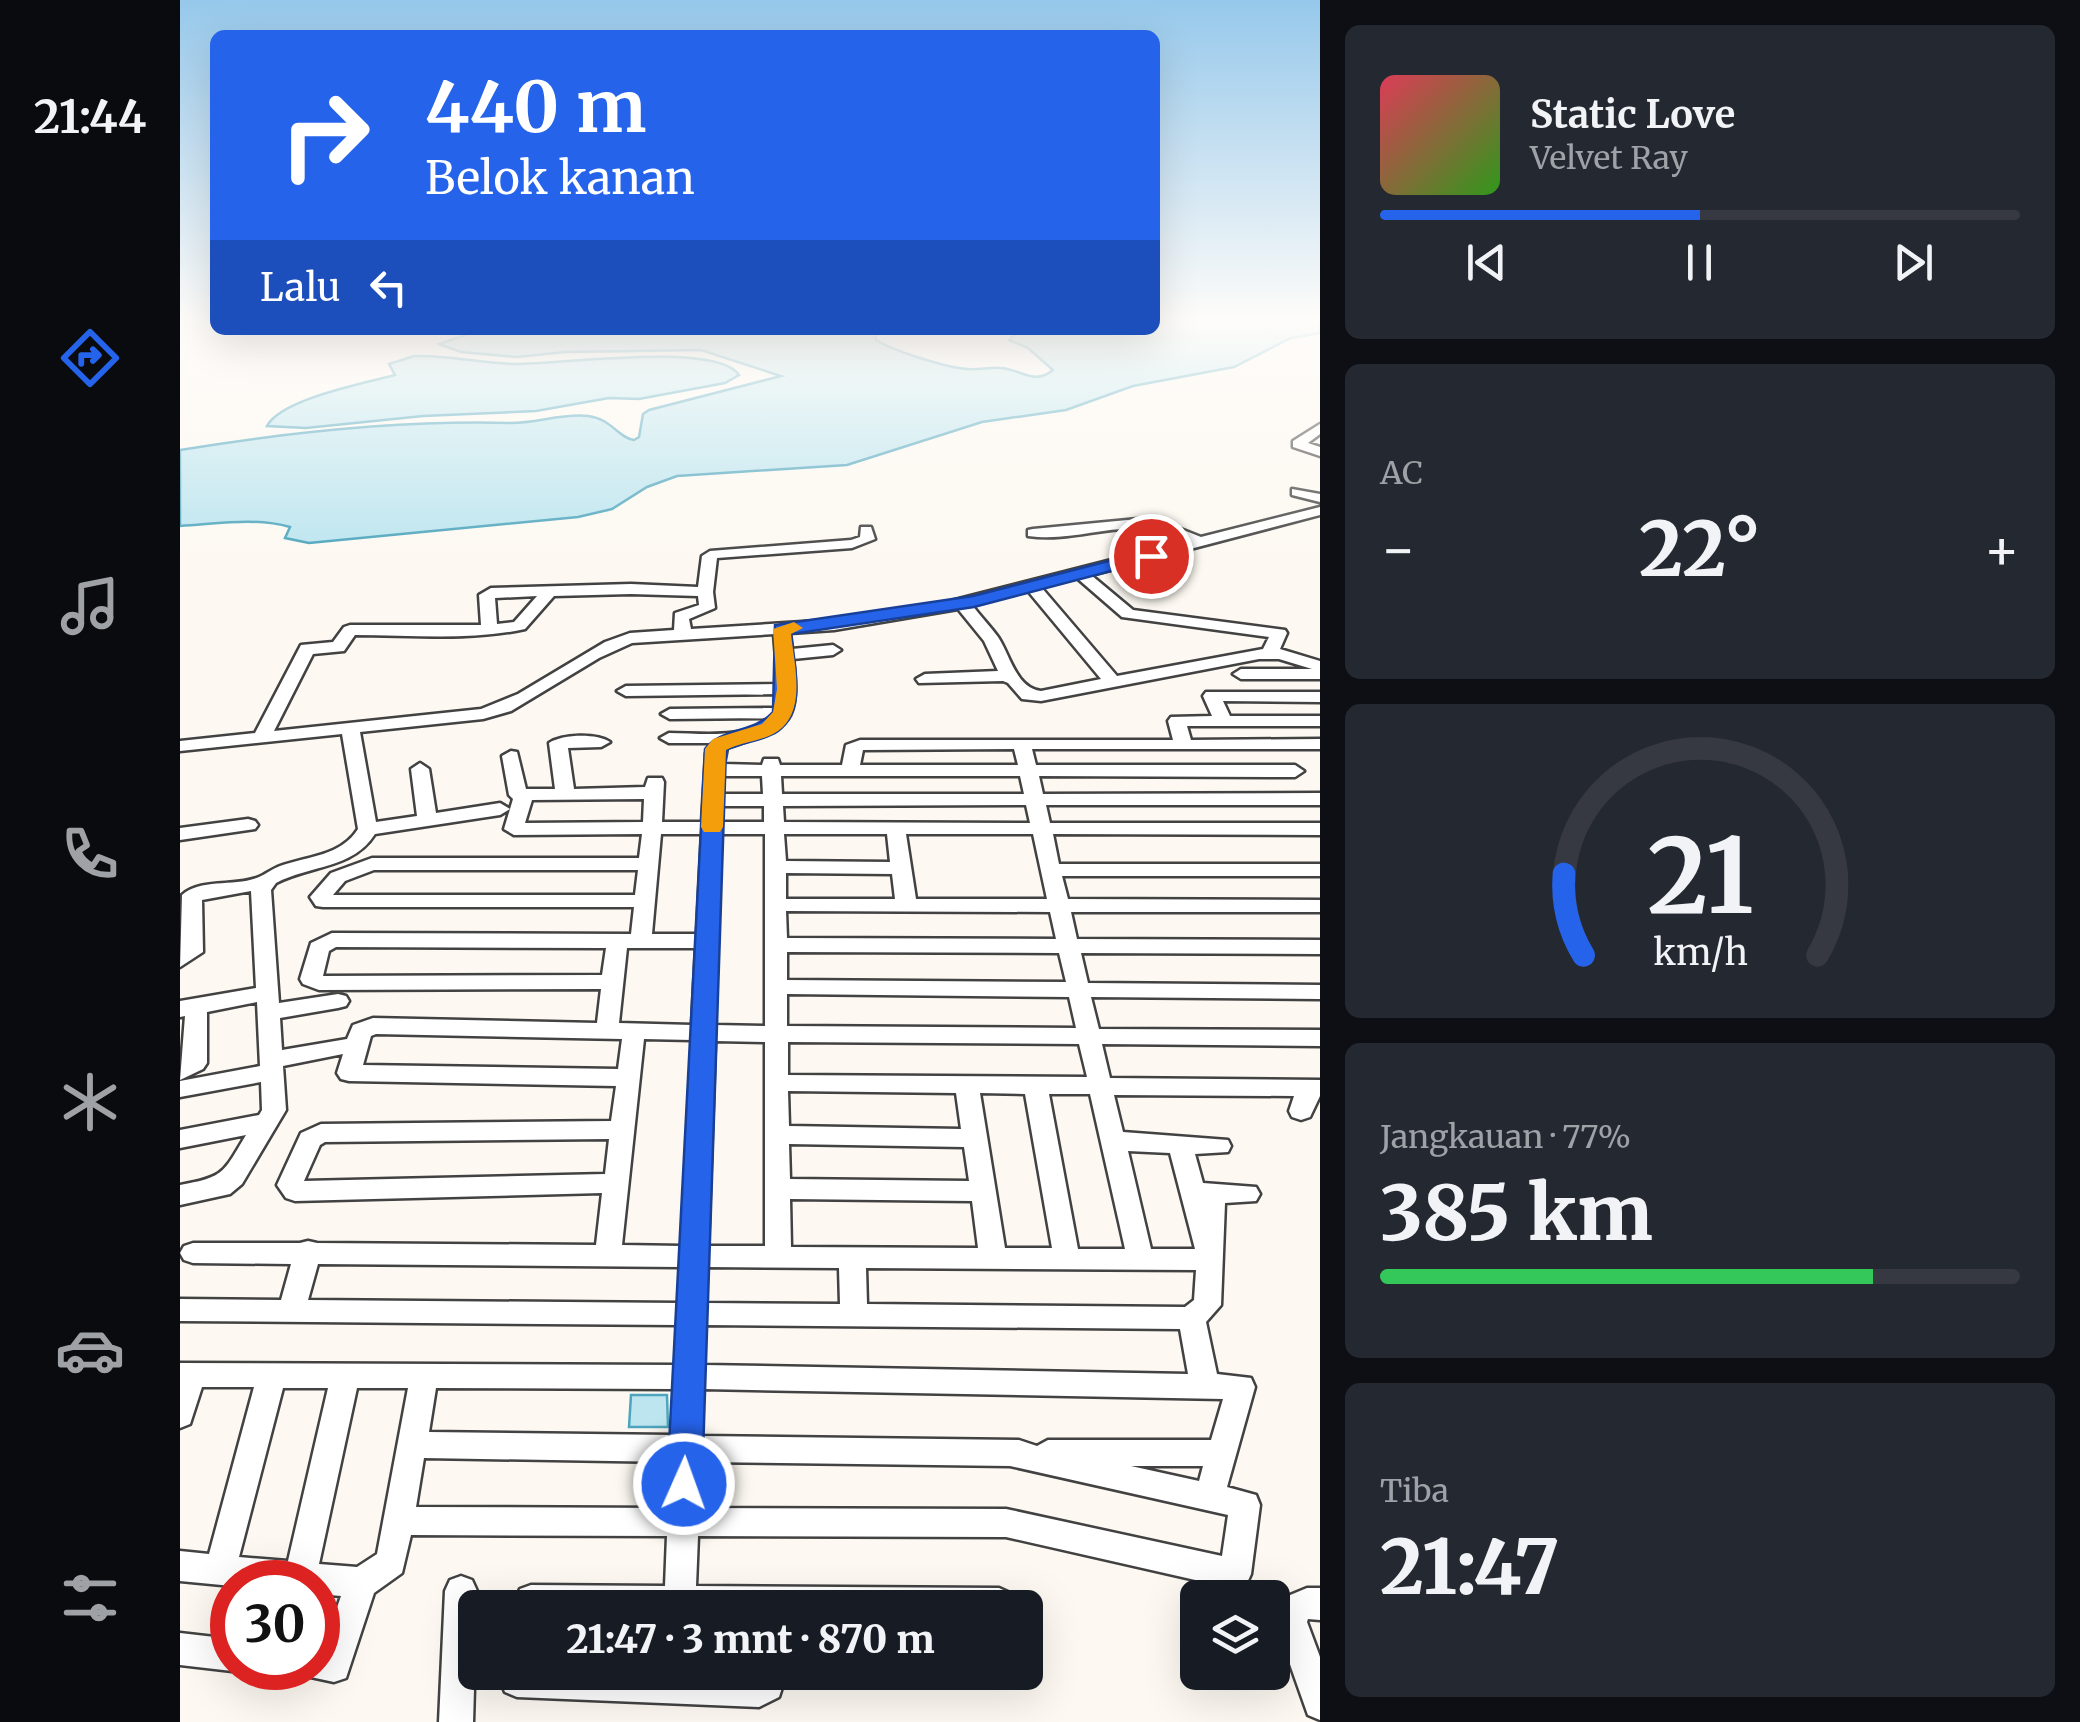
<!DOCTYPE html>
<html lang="id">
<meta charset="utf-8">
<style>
:root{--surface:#171b24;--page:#242831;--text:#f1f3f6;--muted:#9ea1a6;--line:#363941;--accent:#2563eb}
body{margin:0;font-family:Merriweather,serif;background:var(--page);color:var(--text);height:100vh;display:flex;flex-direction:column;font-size:38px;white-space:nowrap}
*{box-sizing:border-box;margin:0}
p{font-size:32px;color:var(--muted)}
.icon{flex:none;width:55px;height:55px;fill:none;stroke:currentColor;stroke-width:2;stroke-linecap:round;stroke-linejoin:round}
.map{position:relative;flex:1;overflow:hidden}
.drawer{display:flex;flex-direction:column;gap:25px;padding:25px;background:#0d0f14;width:760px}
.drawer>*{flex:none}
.banner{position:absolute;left:30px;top:30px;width:950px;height:305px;border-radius:15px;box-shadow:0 10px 40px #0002;background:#2563eb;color:#fff;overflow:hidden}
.fabs{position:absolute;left:1000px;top:1580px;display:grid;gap:20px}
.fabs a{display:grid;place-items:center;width:110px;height:110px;border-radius:15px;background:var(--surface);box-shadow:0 10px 40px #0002;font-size:50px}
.speed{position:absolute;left:30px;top:1560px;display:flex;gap:20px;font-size:50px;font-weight:700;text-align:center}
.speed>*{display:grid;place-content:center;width:130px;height:130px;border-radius:50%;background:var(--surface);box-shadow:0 10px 40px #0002;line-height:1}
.speed .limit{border:15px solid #d22;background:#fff;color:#111}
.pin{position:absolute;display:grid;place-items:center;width:85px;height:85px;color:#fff;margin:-42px;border:5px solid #fff;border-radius:50%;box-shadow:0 2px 10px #0007}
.me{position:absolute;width:110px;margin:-55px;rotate:2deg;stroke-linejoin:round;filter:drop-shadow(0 0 8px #0008)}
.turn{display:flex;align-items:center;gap:35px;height:210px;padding:0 50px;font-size:45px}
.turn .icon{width:130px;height:130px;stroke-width:2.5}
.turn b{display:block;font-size:70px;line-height:85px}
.then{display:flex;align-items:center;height:95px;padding:0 50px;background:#0003;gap:20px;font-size:38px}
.big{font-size:75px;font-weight:800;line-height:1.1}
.drawer .card{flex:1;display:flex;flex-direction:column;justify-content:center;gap:15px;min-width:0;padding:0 35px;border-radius:15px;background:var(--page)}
.drawer .dial{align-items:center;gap:0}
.dial svg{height:260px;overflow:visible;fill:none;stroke:var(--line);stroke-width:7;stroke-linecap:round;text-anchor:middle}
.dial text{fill:var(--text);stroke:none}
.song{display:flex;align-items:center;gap:30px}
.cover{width:120px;height:120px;border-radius:15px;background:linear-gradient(135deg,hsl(350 70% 55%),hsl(110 70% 35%))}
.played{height:10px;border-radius:5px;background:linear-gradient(90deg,var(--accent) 50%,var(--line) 50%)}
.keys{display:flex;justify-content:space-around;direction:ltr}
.heat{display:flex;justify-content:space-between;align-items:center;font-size:55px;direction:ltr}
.charge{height:15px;border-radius:8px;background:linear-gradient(90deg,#34c759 77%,var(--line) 0)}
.trip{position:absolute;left:278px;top:1590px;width:585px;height:100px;border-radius:15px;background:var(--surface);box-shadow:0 10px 40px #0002;font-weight:800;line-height:100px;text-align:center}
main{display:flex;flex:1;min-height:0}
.tabs{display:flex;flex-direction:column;width:180px;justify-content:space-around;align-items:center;background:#090b0e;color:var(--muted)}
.tabs .icon{width:70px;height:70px}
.tabs .on{color:var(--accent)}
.tabs b{font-size:45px;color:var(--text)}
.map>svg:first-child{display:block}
.water{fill:#bce5ef;stroke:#4ca4bd;stroke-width:2.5}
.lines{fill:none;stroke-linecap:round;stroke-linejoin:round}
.minor-casing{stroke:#424242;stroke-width:5}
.minor{fill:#fff;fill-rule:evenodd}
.route{fill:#2563eb;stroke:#184099;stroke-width:2.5}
.slow{fill:#f59e0b}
</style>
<main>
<nav class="tabs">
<b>21:44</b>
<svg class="icon on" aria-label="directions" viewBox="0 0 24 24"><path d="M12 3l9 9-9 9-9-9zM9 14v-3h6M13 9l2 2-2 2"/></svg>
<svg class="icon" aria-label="music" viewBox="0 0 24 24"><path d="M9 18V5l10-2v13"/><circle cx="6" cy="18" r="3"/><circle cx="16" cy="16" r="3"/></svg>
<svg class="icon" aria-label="phone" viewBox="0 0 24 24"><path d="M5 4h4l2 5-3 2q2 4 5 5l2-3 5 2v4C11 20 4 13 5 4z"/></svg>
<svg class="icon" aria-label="climate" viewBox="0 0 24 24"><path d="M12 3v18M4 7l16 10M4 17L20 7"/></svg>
<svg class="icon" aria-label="car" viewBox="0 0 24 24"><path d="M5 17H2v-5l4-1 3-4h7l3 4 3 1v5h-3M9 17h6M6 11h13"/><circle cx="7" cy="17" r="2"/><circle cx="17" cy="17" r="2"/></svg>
<svg class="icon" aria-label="filters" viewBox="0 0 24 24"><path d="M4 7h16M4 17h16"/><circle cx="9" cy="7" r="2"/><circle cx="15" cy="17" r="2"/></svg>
</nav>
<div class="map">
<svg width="1140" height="1722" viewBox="0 0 1140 1722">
<rect width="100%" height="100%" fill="#fdf9f2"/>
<!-- water -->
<path class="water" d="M975 320H1140V333L1111 338 1054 367 953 386 886 410 802 422 667 465 497 476 467 487 432 509 398 517 129 543 105 538 110 527C74 517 37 524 0 526V450C109 432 221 420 331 423 357 423 383 413 408 416 432 419 437 437 454 440L459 437 463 414 469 410 601 376 521 350 385 352 337 357 281 352 259 344 300 330H695L696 340C714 351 767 368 788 369 799 370 810 367 821 368 841 369 854 386 873 370L848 348 829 340 838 331 975 330Z
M234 356C268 355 301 363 334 364 375 365 536 341 559 375L545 383 459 399 429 398 356 411 243 416 126 428 87 426C101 399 185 383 215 375L209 364Z
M451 1395H487L488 1427H449Z"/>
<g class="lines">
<defs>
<path id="minor" d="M1140 424V434L1128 443 1140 447V456L1113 447V441Z
M1112 489 1140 494V502L1112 495Z
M1140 507V515L911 575 953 610 1105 630 1107 633 1100 649 1140 661V679H1061L1053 674 1061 669H1132L1099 659H1079L861 701 842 699 828 683 823 681 739 683 736 679 745 674 818 671 804 641 778 609 654 630 610 633 612 649 653 645 661 650 653 655 613 659C621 730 606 727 547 748L544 764 582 765 584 759H598L600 765H662L666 745 680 740H993L988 721 991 717 1032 716 1023 696 1026 692H1140V702L1043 701 1050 716H1140V726H1007L1011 740 1140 739V749H852L856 765H1115L1124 771 1115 777 859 776 863 794 1140 793V805H866L870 823H1140V835L873 834 879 864H1140V876H882L888 899 1140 900V912H891L897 939 1140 940V954L901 953 908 983 1140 985V999L911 997 919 1029 1140 1030V1046L922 1044 930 1078 1140 1080V1096L1130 1117 1121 1120 1112 1117 1109 1111 1114 1096 934 1095 943 1132 1048 1140 1051 1146 1048 1152 1015 1154 1023 1183 1076 1187 1080 1194 1076 1201 1045 1203 1041 1305 1026 1322 1037 1374 1071 1378 1075 1387 1047 1487 1076 1495 1080 1505 1071 1574 1066 1585 1055 1589 826 1537 518 1536 516 1586 819 1588 830 1593 835 1604 834 1608H338L335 1600 340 1589 351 1585 485 1586 487 1536 231 1535 222 1573 194 1593 166 1678 154 1682 126 1676 123 1668H138V1648H143L161 1596 138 1594V1582H52V1586L0 1581V1551L29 1554 74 1387H22L10 1424 0 1428V1363L496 1365 498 1325 0 1321V1299L101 1300 111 1264 13 1263 4 1260 0 1253 4 1246 13 1243H120L128 1241 137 1243 416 1245 422 1193 115 1201 106 1198 97 1185 121 1133 141 1124 431 1121 436 1086 169 1081 161 1079 157 1073 163 1054 103 1066 106 1110 62 1184 50 1194 0 1205V1185C45 1177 43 1173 66 1135L0 1148V1130L79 1115 82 1110 81 1082 0 1097V1081L80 1066 77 1002 27 1012V1063L23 1069 0 1080 5 1016 0 1017V1001L76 988 71 891 22 900 23 952 0 967 2 895C20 878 56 887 79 877 86 874 92 869 100 866 128 856 161 856 178 829L162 734 0 751V741L75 733 121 645 153 642 164 627 170 625H301L299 595 311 588 451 584 518 587 522 556 530 551 671 540 680 537 681 527H691L695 539 672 548 537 558 533 592 535 608 509 619 511 629 654 620 767 602 1006 541C949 512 904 544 848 536V530L853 529 958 519 983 522 1021 537ZM897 578 942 617 1089 637 1083 649 937 676 861 587ZM848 591 921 679 861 691C836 688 830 655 818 637 810 626 800 616 792 605ZM451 594 518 596 519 605 495 613 494 630 450 633 425 642 338 694 301 709 94 731 133 654 164 651 175 635C230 635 290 641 345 629L374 596ZM357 596 334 622 317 624 315 598ZM594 634 598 684 446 686 437 691 446 696 598 694 595 708 490 709 481 714 490 719 590 718C563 740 522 733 489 733L480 738 489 743H531L526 753 522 822H482L484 782 482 778H468L465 787 394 789 388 748 421 747 430 742C417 733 382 734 369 743L375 789H346L337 752 331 751 322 756 329 795 333 799 324 829 334 835 462 834 459 858H192L151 873 130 897 136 906 143 907H454L451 934 152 933 131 943 120 979 123 984 139 990 421 989 417 1023 193 1018 173 1025 167 1039 102 1050 100 1018 158 1008 166 1006 169 1001 166 996 158 994 99 1003 91 890 96 883C130 865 173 869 195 834L320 815 330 809 320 803 256 813 249 769 240 763 231 769 237 816 196 822 180 732 303 719 331 711 419 658 452 643ZM834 749 838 765H680L683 750ZM543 776H582L583 794H543ZM601 776H840L844 794H602ZM464 799 463 822 345 823 352 800ZM846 805 850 823 604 822 603 806ZM542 806H584V822H542ZM481 834H522L517 934H472ZM541 834H585V1026L535 1025ZM604 834H707L710 862 606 861ZM726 834H853L867 899H736ZM194 870H458L455 895H153L165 881ZM606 873 712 874 715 899H606ZM606 911 870 912 876 939 607 938ZM156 947 426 948 422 975 143 976 149 951ZM447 948H516L512 1025 439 1023ZM607 952 879 953 886 982 607 980ZM607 994 889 997 896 1028 607 1026ZM196 1034 442 1039 438 1069 183 1065 191 1036ZM464 1039 512 1040 502 1246 442 1245ZM535 1041 585 1042V1246H528ZM608 1042 899 1044 907 1077 608 1075ZM608 1091 776 1093 781 1129 609 1126ZM800 1093 845 1094 872 1248H825ZM869 1094H910L945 1249H898ZM429 1139 425 1174 124 1181 140 1145 145 1142ZM609 1144 784 1147 789 1181 610 1179ZM948 1151 990 1153 1015 1249H971ZM610 1199 792 1201 798 1248 611 1247ZM138 1264 500 1267 499 1303 128 1300ZM527 1267 659 1268 660 1304 526 1303ZM686 1268 1016 1270 1014 1300 1005 1307 687 1304ZM525 1325 1000 1329 1008 1374 524 1365ZM103 1388H148L108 1561 59 1557ZM177 1388H228L197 1554 177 1567 139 1564ZM256 1388 494 1389 492 1435 249 1432ZM523 1389 1043 1399 1031 1440H868L857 1446 839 1440 521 1436ZM244 1458 491 1462 489 1508 236 1507ZM521 1462 830 1466 1048 1515 1042 1556 826 1509 519 1508ZM951 1466H1023L1019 1481Z
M68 819 75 821 78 825 75 829 0 840V828Z
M281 1576 292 1580 297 1591 293 1722H259L265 1591 270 1580Z
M1127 1588H1140V1620L1128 1619 1127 1622 1140 1657V1720L1128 1715 1095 1622 1103 1598Z
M0 1633 52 1639V1668H61L52 1671 0 1665Z
M323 1672 574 1673 607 1672 599 1697 579 1707 337 1697 325 1692 320 1680Z"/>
</defs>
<!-- minor casing -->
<use href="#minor" class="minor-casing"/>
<!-- minor -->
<use href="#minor" class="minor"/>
</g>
<!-- sky -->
<linearGradient id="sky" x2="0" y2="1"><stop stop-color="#96c8eb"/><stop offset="0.57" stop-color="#fefcf9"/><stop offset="1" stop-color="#fefcf9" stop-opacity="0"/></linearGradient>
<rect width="1140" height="561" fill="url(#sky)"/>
<!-- route -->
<path class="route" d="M971 550 980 556 977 559 794 607 611 634C614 664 627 710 598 731 584 741 561 742 546 750L522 1484 517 1494 504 1499 492 1494 487 1484 525 749C541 728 574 733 593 712L595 625 793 596Z"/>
<!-- slow -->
<path class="slow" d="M614 622 623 628 611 634C614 664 627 710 598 731 584 741 561 742 546 750L543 827 540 832H524L521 827 525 749 533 739 582 724 593 712 597 689 593 629Z"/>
</svg>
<div class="fabs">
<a><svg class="icon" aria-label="layers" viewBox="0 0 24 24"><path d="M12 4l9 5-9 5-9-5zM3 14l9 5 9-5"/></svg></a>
</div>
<div class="speed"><div class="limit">30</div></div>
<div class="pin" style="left:971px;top:556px;background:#d93025"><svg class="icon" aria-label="arrive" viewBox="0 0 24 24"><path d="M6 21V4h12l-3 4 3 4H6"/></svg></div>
<svg class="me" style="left:504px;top:1484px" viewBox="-20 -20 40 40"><circle r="17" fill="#2563eb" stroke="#fff" stroke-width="3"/><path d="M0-11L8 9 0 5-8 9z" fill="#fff"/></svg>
<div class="trip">21:47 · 3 mnt · 870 m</div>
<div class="banner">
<div class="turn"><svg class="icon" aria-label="right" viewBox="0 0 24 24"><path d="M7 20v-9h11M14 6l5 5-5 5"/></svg><div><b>440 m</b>Belok kanan</div></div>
<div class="then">Lalu<svg class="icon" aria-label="left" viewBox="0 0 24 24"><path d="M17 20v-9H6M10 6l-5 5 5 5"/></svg></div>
</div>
</div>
<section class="drawer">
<div class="card">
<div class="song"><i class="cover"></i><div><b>Static Love</b><p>Velvet Ray</p></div></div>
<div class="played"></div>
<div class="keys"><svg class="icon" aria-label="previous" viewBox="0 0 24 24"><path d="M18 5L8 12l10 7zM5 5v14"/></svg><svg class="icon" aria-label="pause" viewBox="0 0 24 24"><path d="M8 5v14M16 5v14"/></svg><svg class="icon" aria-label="next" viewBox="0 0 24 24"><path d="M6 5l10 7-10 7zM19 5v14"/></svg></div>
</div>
<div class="card"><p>AC</p>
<div class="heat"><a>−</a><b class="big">22°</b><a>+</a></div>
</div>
<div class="card dial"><svg viewBox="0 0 100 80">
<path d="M14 69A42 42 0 1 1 86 69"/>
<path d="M14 69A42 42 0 0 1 8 44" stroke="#2563eb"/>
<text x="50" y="56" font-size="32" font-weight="700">21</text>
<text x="50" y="72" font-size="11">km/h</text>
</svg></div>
<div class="card"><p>Jangkauan · 77%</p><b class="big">385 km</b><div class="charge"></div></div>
<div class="card"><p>Tiba</p><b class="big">21:47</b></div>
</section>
</main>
